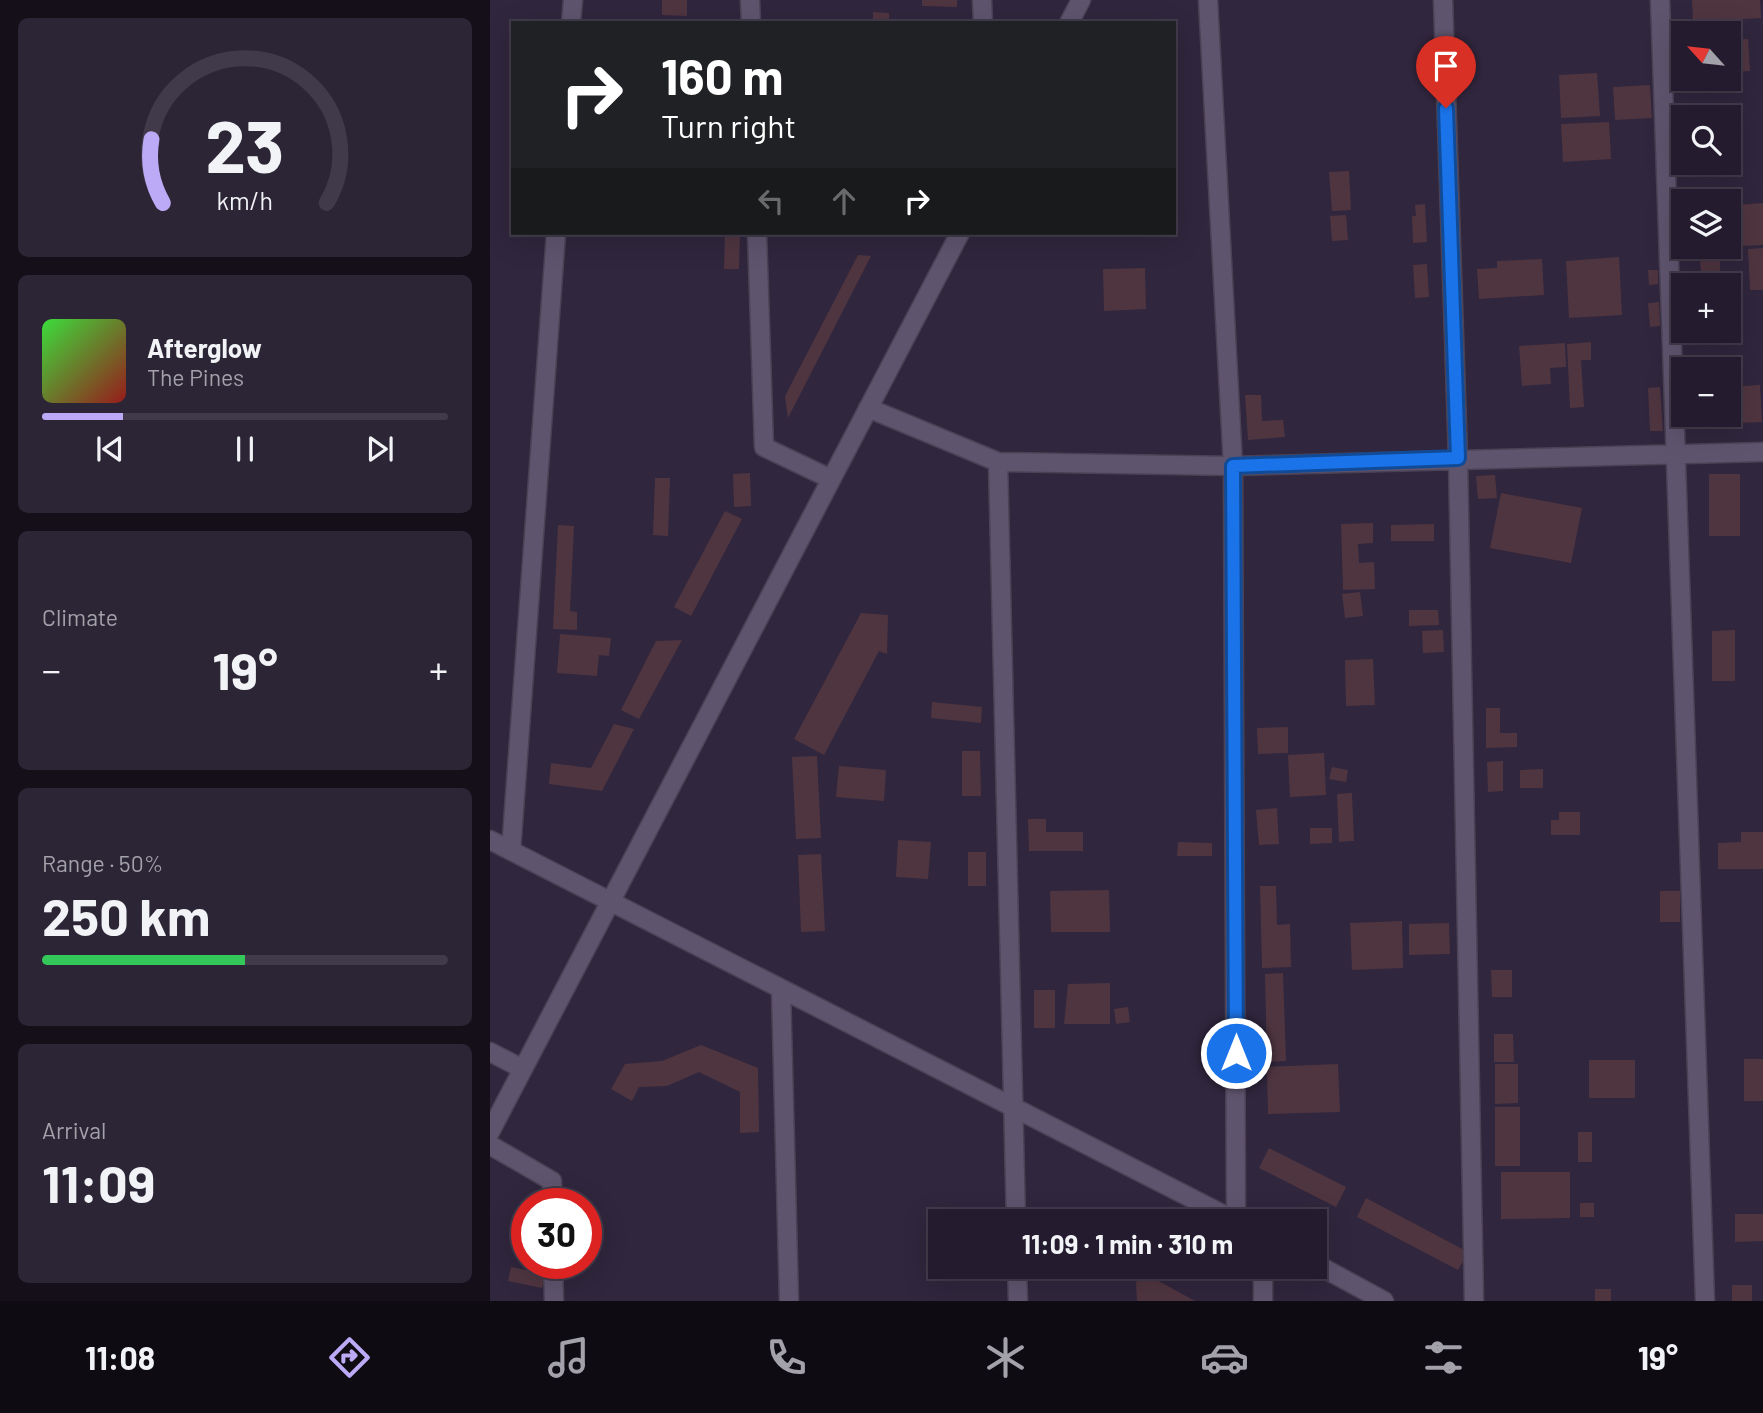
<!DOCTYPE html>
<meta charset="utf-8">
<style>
:root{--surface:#241c2e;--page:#2c2536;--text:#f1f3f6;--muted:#a3a1aa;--line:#413a4a;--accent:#bcaaf6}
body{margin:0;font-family:Barlow,sans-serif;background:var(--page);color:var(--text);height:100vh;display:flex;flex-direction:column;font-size:26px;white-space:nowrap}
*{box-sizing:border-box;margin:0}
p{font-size:23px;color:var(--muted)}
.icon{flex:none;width:38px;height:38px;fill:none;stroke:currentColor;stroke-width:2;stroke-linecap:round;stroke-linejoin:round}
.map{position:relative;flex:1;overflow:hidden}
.drawer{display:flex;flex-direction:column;gap:18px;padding:18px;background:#140f19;width:490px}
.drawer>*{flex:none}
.banner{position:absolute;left:21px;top:21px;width:665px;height:214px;border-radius:0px;box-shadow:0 7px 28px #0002,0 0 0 2px var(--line);background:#202124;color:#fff;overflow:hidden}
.needle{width:46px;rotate:297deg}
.fabs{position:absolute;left:1181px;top:21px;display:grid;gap:14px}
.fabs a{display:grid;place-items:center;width:70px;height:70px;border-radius:0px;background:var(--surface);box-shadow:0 7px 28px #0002,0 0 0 2px var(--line);font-size:35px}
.speed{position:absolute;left:21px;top:1188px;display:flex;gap:14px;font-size:35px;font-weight:700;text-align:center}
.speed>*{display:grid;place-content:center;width:91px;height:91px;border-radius:50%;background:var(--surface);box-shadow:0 7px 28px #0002,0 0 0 2px var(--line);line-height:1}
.speed .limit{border:10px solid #d22;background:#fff;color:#111}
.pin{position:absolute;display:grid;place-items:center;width:60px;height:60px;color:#fff;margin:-72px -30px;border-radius:50% 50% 50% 0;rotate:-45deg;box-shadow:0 0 7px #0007}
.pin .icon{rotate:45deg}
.me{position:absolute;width:77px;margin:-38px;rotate:0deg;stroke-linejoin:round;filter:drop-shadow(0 0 5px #0008)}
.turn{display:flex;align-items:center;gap:24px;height:147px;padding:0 35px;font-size:32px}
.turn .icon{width:91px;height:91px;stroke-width:2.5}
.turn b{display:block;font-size:49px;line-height:60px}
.lanes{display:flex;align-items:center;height:66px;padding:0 35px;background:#0003;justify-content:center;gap:35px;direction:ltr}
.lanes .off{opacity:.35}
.big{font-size:52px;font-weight:700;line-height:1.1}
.drawer .widget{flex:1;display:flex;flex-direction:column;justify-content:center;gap:10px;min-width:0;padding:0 24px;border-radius:10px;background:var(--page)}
.drawer .dial{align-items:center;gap:0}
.dial svg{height:182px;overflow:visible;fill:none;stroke:var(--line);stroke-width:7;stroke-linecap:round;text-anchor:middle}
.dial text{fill:var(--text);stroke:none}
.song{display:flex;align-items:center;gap:21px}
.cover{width:84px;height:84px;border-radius:10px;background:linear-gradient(135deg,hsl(120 70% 55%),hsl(0 70% 35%))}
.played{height:7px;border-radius:4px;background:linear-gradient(90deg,var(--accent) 20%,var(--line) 20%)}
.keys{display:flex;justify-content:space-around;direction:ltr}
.heat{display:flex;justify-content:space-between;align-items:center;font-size:38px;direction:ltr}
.charge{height:10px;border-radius:5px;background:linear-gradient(90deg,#34c759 50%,var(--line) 0)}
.trip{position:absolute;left:438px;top:1209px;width:399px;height:70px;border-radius:0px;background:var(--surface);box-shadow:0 7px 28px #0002,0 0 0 2px var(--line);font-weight:700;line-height:70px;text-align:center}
.tab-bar{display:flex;height:112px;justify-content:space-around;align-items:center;background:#0e0b12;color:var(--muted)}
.tab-bar .icon{width:49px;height:49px}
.tab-bar .active{color:var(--accent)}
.tab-bar b{font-size:32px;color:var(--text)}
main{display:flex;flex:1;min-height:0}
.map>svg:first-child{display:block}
.building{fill:#4f3540}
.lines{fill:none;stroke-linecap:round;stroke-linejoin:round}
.street-casing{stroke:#4a4254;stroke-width:21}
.street{stroke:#5f546e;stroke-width:18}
.route-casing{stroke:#114b97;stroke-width:18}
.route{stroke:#1a73e8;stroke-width:12}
</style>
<main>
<section class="drawer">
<div class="widget dial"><svg viewBox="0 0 100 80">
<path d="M14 69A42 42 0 1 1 86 69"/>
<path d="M14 69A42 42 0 0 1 9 41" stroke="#bcaaf6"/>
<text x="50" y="56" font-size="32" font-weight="700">23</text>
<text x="50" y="72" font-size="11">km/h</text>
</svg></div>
<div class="widget">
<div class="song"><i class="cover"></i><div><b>Afterglow</b><p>The Pines</p></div></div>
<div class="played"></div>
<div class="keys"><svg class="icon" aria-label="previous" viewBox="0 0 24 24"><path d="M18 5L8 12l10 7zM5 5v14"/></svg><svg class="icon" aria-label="pause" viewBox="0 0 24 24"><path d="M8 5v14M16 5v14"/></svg><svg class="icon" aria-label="next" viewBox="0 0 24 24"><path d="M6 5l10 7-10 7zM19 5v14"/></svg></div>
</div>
<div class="widget"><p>Climate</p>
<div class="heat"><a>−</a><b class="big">19°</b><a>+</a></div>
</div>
<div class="widget"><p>Range · 50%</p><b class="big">250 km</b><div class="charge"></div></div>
<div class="widget"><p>Arrival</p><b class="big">11:09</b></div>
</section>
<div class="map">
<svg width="1273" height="1301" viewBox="0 0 1273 1301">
<rect width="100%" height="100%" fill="#30263d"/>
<!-- building -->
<path class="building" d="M172 0H197V16L172 15Z
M432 0H467V7L432 6Z
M1202 0H1270L1271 18 1203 22Z
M383 12 399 13V23H383Z
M1258 39 1260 71 1239 72V40Z
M1107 73 1110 116 1071 118 1069 75Z
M1160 85 1162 118 1125 120 1123 87Z
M1119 122 1121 159 1073 162 1071 124Z
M859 171 861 210 842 211 839 172Z
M1273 203V245L1250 246 1247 205Z
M935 204 937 242 923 243 922 216H926L925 205Z
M856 215 858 240 842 241 840 216Z
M235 233H250L249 269H234Z
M1209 247H1229L1231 285H1212Z
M1273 248V290H1260L1258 249Z
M368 255 381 256 298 418 295 396Z
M1129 257 1132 315 1079 318 1076 261Z
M1052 259 1054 295 989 299 987 269 1007 268V261Z
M937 264 939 297 925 298 923 265Z
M655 268 656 309 614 311 613 269Z
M1158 270H1168V284L1159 285Z
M1169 302 1170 326 1160 327 1158 303Z
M1101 342V360H1091L1094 407 1080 408 1077 344Z
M1075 343 1076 367 1060 368 1061 384 1032 386 1029 346Z
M1270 385 1272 422 1224 424 1223 415H1239V387Z
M1170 387 1173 431H1160L1158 388Z
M755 395H771L772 421 793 420 795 437 758 440Z
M260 473 261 506 244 507 243 474Z
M1219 474H1250V536H1219Z
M1005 475 1007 498 988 499 986 476Z
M165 478H180L178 536 163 535Z
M1011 493 1092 508 1081 563 1000 548Z
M235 511 252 519 201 616 184 607Z
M883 523V543L868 544 869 563 884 562 885 589 853 590 851 524Z
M944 524V541H901V525Z
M68 525 84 526 80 611 87 612V630L63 629Z
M870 592 873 616 855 618 852 594Z
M919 610H948L949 625 919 626Z
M371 613 398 615 397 654 389 651 334 755 304 739Z
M953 630 954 652 933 653 932 631Z
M1245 630V681H1222V631Z
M70 634 121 638 119 656 109 655 107 676 67 673Z
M192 640 149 719 131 710 166 641Z
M883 659 885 705 856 706 855 660Z
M442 702 492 707 491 723 441 718Z
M996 708H1010V733H1027V747L996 748Z
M124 724 144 729 112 791 59 784 61 763 101 768Z
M798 727V753L768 754 767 728Z
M472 751H490L491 796H472Z
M834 753 836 795 800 797 798 755Z
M327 756 331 838 306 839 302 757Z
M1013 761V791L998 792 997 762Z
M349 766 396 770 394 801 346 797Z
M842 767 858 770 856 782 839 779Z
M1053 769V788H1030V770Z
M862 793 864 841 849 842 847 794Z
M787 808 789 844 769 845 766 810Z
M1069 812H1090V835H1061V820H1069Z
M538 819H556V832H593V851H539Z
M820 828H842V843L820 844Z
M1251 832H1273V869H1228V843L1251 842Z
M408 840 441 842 438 879 406 877Z
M688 842 722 843V856H687Z
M478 852H496V886H478Z
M331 854 335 931 311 932 308 855Z
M770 886H786L787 925 800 924 801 967 772 968Z
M619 890 620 932H561L560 891Z
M1170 891H1190V922H1170Z
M912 921 913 968 862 970 860 923Z
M959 923 960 954 919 955V924Z
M1001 970H1022V997H1002Z
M793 973 796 1061 777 1062 775 974Z
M620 983V1024H574L578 984Z
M544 990H565V1028H544Z
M638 1007 640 1022 626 1024 624 1009Z
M1004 1034H1023L1024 1062H1004Z
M211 1045 268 1068 269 1132 250 1133V1092L209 1072 177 1086 149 1087 142 1101 121 1089 135 1064 172 1061Z
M1254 1059H1273V1101H1254Z
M1099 1060H1145V1098H1099Z
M848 1064 850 1112 778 1114 777 1067Z
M1005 1064H1028V1103L1005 1104Z
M1005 1107H1030V1166H1005Z
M1088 1132H1102V1162H1088Z
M779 1148 856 1187 846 1207 769 1168Z
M1011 1172H1080V1218L1011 1219Z
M876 1198 978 1252 968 1270 867 1217Z
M1090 1203H1104V1217H1090Z
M1245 1214H1273V1241L1245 1242Z
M21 1267 55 1274 52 1288 18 1281Z
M652 1272 705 1301H647L646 1283Z
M1242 1285H1262V1301H1242Z
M1105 1289H1121V1301H1105Z"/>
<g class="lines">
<defs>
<path id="street" d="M260 0 261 23
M492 0 493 23
M718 0 743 466 746 1220
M953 0 968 458 984 1301
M1170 0 1215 1301
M81 23 83 0
M579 23 591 0
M267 233 274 447 341 479
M378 408 508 462 743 466 1273 452
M508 462 526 1222
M0 840 748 1222
M21 851 66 233
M291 989 299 1301
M0 1052 33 1069
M0 1132 470 233
M0 1145 62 1181V1204
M824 1263 894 1301
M63 1264 64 1301
M527 1267 528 1301
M773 1301V1267"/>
</defs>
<!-- street casing -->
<use href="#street" class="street-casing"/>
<!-- street -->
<use href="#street" class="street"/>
</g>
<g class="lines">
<defs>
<path id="route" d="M746 1053 743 466 968 458 956 108"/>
</defs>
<!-- route casing -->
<use href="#route" class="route-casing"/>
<!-- route -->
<use href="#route" class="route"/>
</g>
</svg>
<div class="fabs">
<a><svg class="needle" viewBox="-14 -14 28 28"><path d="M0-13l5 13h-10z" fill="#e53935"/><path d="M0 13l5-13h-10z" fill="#a3a1aa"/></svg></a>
<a><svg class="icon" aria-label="search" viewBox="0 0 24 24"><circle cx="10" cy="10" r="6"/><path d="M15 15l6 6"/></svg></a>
<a><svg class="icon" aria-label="layers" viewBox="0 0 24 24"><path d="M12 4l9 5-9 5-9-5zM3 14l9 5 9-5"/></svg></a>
<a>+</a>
<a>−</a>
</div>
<div class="speed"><div class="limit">30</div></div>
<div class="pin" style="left:956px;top:108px;background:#d93025"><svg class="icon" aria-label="arrive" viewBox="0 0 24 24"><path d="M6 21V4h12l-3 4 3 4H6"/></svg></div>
<svg class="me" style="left:746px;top:1053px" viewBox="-20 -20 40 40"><circle r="17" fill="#1a73e8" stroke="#fff" stroke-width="3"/><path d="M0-11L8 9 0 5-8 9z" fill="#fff"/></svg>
<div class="trip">11:09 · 1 min · 310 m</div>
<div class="banner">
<div class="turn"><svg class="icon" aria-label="right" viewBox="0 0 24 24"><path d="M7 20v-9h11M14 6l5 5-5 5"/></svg><div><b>160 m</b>Turn right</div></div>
<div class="lanes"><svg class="icon off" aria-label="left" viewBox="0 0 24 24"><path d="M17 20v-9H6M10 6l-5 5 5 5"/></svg><svg class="icon off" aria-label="ahead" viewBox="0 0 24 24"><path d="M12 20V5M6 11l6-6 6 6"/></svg><svg class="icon" aria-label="right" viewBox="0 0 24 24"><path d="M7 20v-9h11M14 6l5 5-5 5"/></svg></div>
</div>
</div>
</main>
<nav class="tab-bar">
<b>11:08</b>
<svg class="icon active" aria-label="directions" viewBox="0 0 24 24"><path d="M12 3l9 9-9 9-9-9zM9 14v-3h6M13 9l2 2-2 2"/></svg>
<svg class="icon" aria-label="music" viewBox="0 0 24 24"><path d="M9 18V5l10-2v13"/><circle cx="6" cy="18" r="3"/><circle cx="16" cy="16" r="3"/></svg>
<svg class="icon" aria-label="phone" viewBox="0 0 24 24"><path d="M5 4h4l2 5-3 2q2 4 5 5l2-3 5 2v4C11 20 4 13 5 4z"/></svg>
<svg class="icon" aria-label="climate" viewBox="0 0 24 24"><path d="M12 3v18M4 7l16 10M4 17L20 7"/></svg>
<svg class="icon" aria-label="car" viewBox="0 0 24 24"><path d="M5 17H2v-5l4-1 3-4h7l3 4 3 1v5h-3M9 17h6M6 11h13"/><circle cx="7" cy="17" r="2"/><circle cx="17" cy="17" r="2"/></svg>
<svg class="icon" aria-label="filters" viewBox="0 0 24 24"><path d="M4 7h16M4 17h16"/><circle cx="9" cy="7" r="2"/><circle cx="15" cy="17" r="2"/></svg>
<b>19°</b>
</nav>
